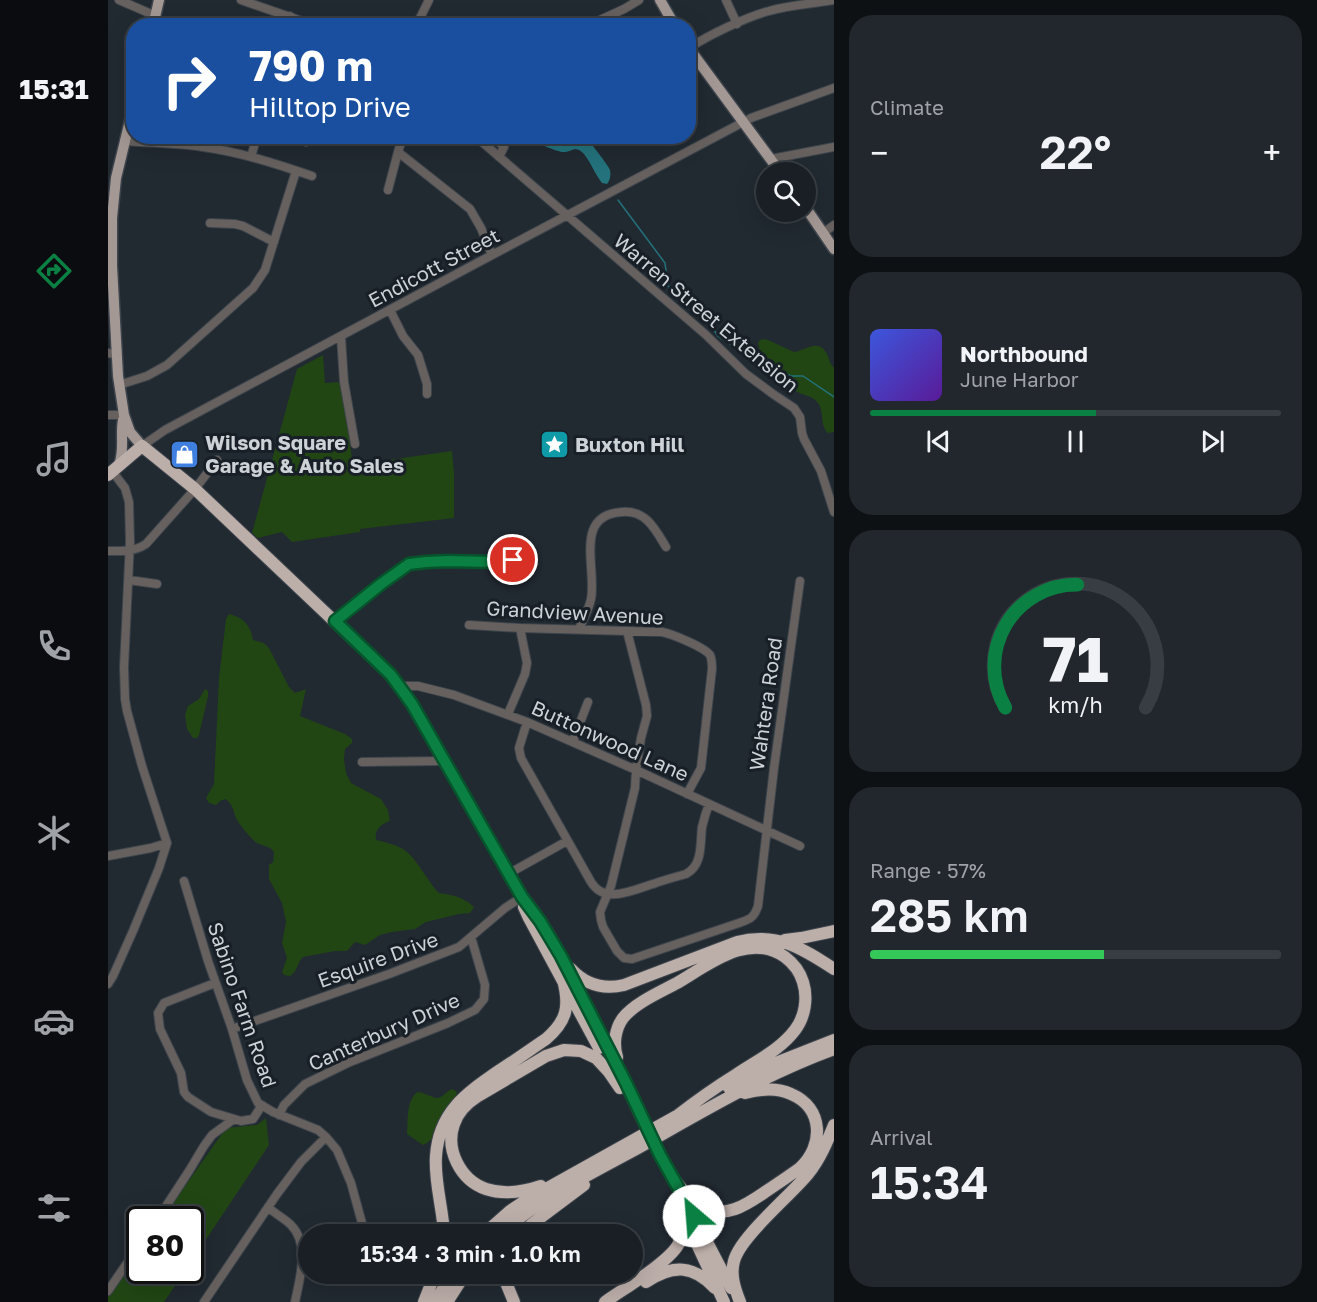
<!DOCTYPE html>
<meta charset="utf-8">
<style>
:root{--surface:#191f25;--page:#22272d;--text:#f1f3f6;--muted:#9fa2a7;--line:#373d42;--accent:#0b8043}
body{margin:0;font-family:"Golos Text",sans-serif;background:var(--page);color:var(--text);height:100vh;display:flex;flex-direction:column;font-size:22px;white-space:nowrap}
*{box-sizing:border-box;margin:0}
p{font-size:20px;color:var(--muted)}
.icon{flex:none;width:33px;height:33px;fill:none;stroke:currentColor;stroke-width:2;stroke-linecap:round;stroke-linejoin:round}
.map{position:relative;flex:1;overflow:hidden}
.side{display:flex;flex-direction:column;gap:15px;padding:15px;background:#0e1114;width:483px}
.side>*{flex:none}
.hud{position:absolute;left:18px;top:18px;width:570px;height:126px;border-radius:24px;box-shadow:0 6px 24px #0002,0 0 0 2px var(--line);background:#1a4fa0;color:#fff;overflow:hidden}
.tools{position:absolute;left:648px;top:162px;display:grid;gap:12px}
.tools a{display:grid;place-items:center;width:60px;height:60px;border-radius:50%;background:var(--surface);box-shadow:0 6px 24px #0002,0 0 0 2px var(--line);font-size:30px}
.speed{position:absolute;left:18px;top:1206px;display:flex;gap:12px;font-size:30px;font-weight:700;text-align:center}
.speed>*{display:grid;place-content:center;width:78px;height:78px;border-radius:50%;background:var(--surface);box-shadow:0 6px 24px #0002,0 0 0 2px var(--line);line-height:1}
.speed .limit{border:3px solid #111;border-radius:9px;background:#fff;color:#111}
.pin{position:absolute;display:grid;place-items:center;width:51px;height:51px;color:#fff;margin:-26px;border:3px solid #fff;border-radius:50%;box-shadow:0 2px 6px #0007}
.me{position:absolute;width:66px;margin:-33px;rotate:333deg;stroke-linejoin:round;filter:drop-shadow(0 0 4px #0008)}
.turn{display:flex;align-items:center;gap:21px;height:126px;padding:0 24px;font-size:27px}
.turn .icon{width:78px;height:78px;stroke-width:2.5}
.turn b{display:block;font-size:42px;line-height:51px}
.big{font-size:45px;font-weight:600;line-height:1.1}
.side .card{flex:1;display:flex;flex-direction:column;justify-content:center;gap:9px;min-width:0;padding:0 21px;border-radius:24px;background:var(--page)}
.side .dial{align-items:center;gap:0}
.dial svg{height:156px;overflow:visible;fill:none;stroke:var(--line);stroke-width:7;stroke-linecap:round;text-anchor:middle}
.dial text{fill:var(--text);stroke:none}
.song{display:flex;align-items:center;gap:18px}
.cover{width:72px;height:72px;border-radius:9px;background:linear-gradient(135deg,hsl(230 70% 55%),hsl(270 70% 35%))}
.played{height:6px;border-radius:3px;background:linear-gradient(90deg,var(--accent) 55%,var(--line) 55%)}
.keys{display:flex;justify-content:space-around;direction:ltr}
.heat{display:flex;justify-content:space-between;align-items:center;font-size:33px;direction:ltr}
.charge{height:9px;border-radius:4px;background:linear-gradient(90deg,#34c759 57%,var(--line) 0)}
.trip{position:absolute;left:190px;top:1224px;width:345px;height:60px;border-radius:30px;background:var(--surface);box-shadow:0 6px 24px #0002,0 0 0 2px var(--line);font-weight:600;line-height:60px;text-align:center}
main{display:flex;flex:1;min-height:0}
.menu{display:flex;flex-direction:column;width:108px;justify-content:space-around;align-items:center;background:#0a0c0f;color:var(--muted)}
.menu .icon{width:42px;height:42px}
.menu .selected{color:var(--accent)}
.menu b{font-size:27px;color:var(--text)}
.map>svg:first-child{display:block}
.green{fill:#214614}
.water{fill:#23727c}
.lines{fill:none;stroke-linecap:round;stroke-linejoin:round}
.stream{stroke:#23727c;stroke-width:1.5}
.minor-casing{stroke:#3d444c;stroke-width:10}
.major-casing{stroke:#3d444c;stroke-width:13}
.highway-casing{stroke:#3d444c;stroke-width:14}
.minor{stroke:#66615e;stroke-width:8}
.major{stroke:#a49894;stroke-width:10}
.highway{stroke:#bcaea9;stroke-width:12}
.highway-bridge-casing{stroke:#3d444c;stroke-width:14;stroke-linecap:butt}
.highway-bridge{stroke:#bcaea9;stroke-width:12}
.route-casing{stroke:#07532c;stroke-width:15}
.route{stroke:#0b8043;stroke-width:10}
.labels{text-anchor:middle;stroke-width:6;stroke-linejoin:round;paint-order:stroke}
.street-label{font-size:20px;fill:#cdd2d7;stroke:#181f27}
.poi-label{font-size:20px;font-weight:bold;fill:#cdd2d7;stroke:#181f27;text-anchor:start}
</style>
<main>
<nav class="menu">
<b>15:31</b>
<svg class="icon selected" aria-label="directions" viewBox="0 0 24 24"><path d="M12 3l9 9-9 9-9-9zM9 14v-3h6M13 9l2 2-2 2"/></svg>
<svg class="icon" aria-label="music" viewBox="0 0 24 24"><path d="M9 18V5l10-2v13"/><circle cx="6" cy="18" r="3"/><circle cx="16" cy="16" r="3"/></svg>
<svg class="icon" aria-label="phone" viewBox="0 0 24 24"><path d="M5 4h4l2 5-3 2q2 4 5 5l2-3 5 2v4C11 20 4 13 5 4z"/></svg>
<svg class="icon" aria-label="climate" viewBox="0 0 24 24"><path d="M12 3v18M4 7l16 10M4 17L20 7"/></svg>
<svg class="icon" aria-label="car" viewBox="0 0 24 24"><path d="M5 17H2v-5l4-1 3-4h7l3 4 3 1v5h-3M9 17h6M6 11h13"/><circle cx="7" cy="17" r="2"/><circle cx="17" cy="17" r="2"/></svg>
<svg class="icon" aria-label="filters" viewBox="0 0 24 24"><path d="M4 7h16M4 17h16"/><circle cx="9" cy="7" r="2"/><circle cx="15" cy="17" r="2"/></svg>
</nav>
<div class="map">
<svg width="726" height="1302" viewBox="0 0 726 1302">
<rect width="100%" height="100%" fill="#212931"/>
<!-- green -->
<path class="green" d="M654 339 660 340 686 352C696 351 709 339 717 351 721 356 721 363 726 368V432L720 433C711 425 717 410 709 402 704 395 694 396 688 391 681 387 677 379 671 374 663 368 653 365 650 355L652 351 650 343 651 341Z
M215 355 217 383 233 382 245 465 344 451 346 473V518L252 529V532L184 542 174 532 150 538 144 533 189 369Z
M121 614C135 617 143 626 145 640L156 643 161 648 181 687 187 693 198 689 192 716 237 734 244 739V743L237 749 236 759 238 773 243 783 273 799 280 810 282 821C273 824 266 830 268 840 277 842 286 844 295 849 309 858 319 881 331 893 346 895 355 897 366 907L362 913 351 914 318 922 307 929 284 932 272 935 257 945 247 942 239 951H227L195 957C188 964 191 970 182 976L176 975 174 972 179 958 174 943 178 922 174 903 161 879V865L165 862 166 852C161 845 156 847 149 843 145 841 131 824 129 820 125 813 126 804 117 799L112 801 108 805 101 803 98 798 106 784 111 678 118 619Z
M97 689 100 691V696L91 735 89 738H85L79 729 77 715 80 706 91 699Z
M344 1089 349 1092 348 1097 345 1099C338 1114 331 1138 315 1145L299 1134C300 1120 298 1102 309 1092 316 1092 324 1098 330 1098 335 1097 339 1091 344 1089Z
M158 1118 161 1145 83 1262 82 1220H53L118 1128 149 1125Z
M31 1249 32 1270 77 1271 56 1302H0V1295Z"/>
<!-- water -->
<path class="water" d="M419 137H478C483 144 499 163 502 170 503 176 502 180 499 184L494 183C487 174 483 163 476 154 467 144 463 153 454 152 448 151 429 143 422 140Z"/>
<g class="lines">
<!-- stream -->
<path class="stream" d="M510 200 557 263 560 286 594 313 610 336 633 351 683 376H695L726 397"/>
<defs>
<path id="minor" d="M11 0 48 16
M133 0 208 26
M618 0 629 24
M179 26 182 16
M308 26 321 0
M479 26 516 9 531 0
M581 48C601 35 638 17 661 11 682 5 704 4 726 0
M295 136 290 152 362 209 373 228 384 255
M367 136 597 334 638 374 665 394 686 408 692 417 694 433 696 439 713 471 726 512
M385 136 396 147 391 157
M16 141C42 143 70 143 95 147 132 152 169 164 204 176
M198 142 200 136
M143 157 149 136
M663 159 726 147
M280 190 290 152
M102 223 127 224 135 226 166 242
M715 233 726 225
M282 310 295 336 310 355 319 384V394
M233 337 236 382 247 444
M0 353 9 355
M11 385 39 376 59 365 145 288 157 270 188 171
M0 415H16
M34 446 57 430 369 263 643 118 726 88
M390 553a9 9 0 1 1 18 0a9 9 0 1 1-18 0Z
M0 551C14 551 26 552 38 544L87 489 109 460
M21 580 49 584
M227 621 273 584 301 564 318 562 338 561 386 562 392 558
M361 625 412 628 554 632C564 634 596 647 602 655 604 659 604 664 604 669L593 768 579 794
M471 629C475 620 481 609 483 599 489 568 465 515 514 512 538 510 547 529 558 547
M519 631 538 705 539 716 533 738 528 770 527 788 503 886 492 912 493 920 495 927 509 951 516 958 524 959 631 923C642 919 646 918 650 906L666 768 692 581
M292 686H310L346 695 419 722 528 770 692 846
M400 714 417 674 419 663 412 628
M419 722 411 748 413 758 483 882C497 905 525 890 545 884 556 880 567 877 578 874 595 865 592 844 594 827 596 819 598 812 601 804
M465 741 480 702
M254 762 336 761
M0 856 43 848 59 843
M400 874 459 841
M76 881 100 961 124 1029 139 1080 150 1103 165 1112 210 1130 218 1137 229 1150 243 1183 257 1234
M107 983 56 1003 50 1013 52 1029 73 1073 76 1092 80 1097 103 1112 133 1121 145 1119 154 1105
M0 984 5 976 25 931 51 868 59 843 34 766 19 711 17 699 16 667 22 541 21 502 17 488 4 471
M124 1029 281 974 351 947 397 908 414 897
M171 1115 176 1105 197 1084 242 1062 340 1023 367 1010 376 999 377 985 363 937
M160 1207C167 1214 176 1218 183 1225 202 1244 192 1278 187 1302
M49 1220 81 1171 96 1146 104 1135 126 1119
M0 1291 32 1244
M96 1302 169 1194 193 1162 218 1137"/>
<path id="major" d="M552 0 567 26
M45 26 51 0
M580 47 672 172
M26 104 8 178 4 218V266L10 376 16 415 22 432 34 446
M698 208 726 249
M11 465C17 449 12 436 15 420"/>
<path id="highway" d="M0 475 34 446 87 489 283 675 304 704 414 897C438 924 454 959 471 991 492 1032 513 1072 532 1114
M416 907 421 918 491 1048
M677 940 693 938 726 931
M463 969C478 985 495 990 516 985L629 942C669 932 694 948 726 969
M509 1057C505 1044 507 1029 515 1018 527 1003 552 992 569 983 600 965 641 931 677 957 685 963 692 972 695 982 700 998 697 1017 687 1030 672 1050 648 1061 629 1074 608 1087 588 1101 569 1116
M621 1088 670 1062 726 1040
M552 1155 567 1181 623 1288
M567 1181C575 1190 583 1201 594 1207 618 1219 638 1205 657 1192 669 1184 681 1176 692 1168 716 1146 716 1108 683 1094 668 1087 652 1089 637 1093
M433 1186C415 1192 396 1195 378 1189 352 1180 337 1149 346 1124 350 1112 359 1103 370 1096L438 1056 456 1050 473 1051 488 1058 501 1072 512 1088
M569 1201 616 1302
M336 1234C335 1209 326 1181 328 1156 331 1111 359 1093 392 1070 408 1060 423 1049 438 1039 459 1021 462 1006 455 980
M376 1234 402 1211 420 1199 574 1113
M391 1234C433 1198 482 1174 530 1148 594 1112 657 1074 726 1049
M414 1234 424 1224 476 1185
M398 1274 399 1285 406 1302
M538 1282C565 1264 585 1265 607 1288
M316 1302 327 1274
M327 1302 344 1274
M339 1302 357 1274
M497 1302C515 1289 563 1261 571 1243 574 1234 572 1224 571 1214
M632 1302C627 1289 622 1275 626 1261 632 1237 682 1196 700 1174 712 1159 719 1142 726 1125"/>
</defs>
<!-- minor casing -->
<use href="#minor" class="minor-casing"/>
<!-- major casing -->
<use href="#major" class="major-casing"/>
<!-- highway casing -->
<use href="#highway" class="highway-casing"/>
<!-- minor -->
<use href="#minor" class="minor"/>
<!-- major -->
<use href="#major" class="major"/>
<!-- highway -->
<use href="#highway" class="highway"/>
<defs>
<path id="highway-bridge" d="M532 1114 552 1155"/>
</defs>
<!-- highway-bridge casing -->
<use href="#highway-bridge" class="highway-bridge-casing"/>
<!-- highway-bridge -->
<use href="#highway-bridge" class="highway-bridge"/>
</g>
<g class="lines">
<defs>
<path id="route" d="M405 560 398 562 392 558 386 562 339 561 318 562 301 564 273 584 227 621 283 675 304 704 414 897 432 921 453 956 518 1083 552 1155 586 1216"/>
</defs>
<!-- route casing -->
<use href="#route" class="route-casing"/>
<!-- route -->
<use href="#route" class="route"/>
</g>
<!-- icons -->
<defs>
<symbol id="sight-square" viewBox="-11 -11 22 22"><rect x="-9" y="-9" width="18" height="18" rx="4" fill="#0f9aa8" stroke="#181f27"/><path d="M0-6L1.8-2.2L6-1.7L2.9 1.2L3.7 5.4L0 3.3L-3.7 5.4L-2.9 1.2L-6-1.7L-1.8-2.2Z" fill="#fff"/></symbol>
<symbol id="shop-square" viewBox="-11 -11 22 22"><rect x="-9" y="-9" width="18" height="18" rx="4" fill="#3f7fe0" stroke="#181f27"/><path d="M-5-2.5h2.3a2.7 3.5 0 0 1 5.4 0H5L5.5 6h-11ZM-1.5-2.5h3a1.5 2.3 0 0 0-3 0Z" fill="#fff"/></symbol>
</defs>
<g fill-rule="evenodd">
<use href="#sight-square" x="430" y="428" width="33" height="33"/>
<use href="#shop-square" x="60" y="438" width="33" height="33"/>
</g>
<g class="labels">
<!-- street labels -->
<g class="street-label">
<text transform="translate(326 268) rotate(-28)" y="7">Endicott Street</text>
<text transform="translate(598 313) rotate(40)" y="7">Warren Street Extension</text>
<text transform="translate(467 613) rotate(3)" y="7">Grandview Avenue</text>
<text transform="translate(658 704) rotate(-82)" y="7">Wahtera Road</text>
<text transform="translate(502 741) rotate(24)" y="7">Buttonwood Lane</text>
<text transform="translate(270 960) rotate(-20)" y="7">Esquire Drive</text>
<text transform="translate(134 1005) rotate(71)" y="7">Sabino Farm Road</text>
<text transform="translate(276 1032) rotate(-24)" y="7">Canterbury Drive</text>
</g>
<!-- poi labels -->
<g class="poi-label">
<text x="97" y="450">Wilson Square<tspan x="97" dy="23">Garage &amp; Auto Sales</tspan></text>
<text x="467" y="452">Buxton Hill</text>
</g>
</g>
</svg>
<div class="tools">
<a><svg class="icon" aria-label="search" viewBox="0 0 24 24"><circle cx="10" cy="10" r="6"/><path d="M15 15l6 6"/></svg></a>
</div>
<div class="speed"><div class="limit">80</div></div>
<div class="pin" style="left:405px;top:560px;background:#d93025"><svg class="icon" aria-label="arrive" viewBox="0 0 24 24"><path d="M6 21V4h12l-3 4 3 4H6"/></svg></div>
<svg class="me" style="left:586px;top:1216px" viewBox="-20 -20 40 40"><circle r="19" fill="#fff"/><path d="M0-13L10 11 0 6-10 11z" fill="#0b8043"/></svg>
<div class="trip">15:34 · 3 min · 1.0 km</div>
<div class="hud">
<div class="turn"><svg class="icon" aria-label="right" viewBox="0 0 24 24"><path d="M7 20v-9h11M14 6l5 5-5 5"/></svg><div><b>790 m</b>Hilltop Drive</div></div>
</div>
</div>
<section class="side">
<div class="card"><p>Climate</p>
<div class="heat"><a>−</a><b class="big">22°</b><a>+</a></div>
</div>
<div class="card">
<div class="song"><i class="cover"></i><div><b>Northbound</b><p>June Harbor</p></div></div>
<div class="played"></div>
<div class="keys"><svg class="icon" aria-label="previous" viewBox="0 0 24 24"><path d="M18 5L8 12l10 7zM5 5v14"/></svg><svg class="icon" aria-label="pause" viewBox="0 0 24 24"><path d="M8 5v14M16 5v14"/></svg><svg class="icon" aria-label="next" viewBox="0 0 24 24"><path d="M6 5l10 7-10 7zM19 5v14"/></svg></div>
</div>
<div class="card dial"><svg viewBox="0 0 100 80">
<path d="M14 69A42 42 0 1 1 86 69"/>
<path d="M14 69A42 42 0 0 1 51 6" stroke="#0b8043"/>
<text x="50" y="56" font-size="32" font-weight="700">71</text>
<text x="50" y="72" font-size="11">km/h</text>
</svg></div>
<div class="card"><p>Range · 57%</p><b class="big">285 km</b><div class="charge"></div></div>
<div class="card"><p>Arrival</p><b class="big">15:34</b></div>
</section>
</main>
